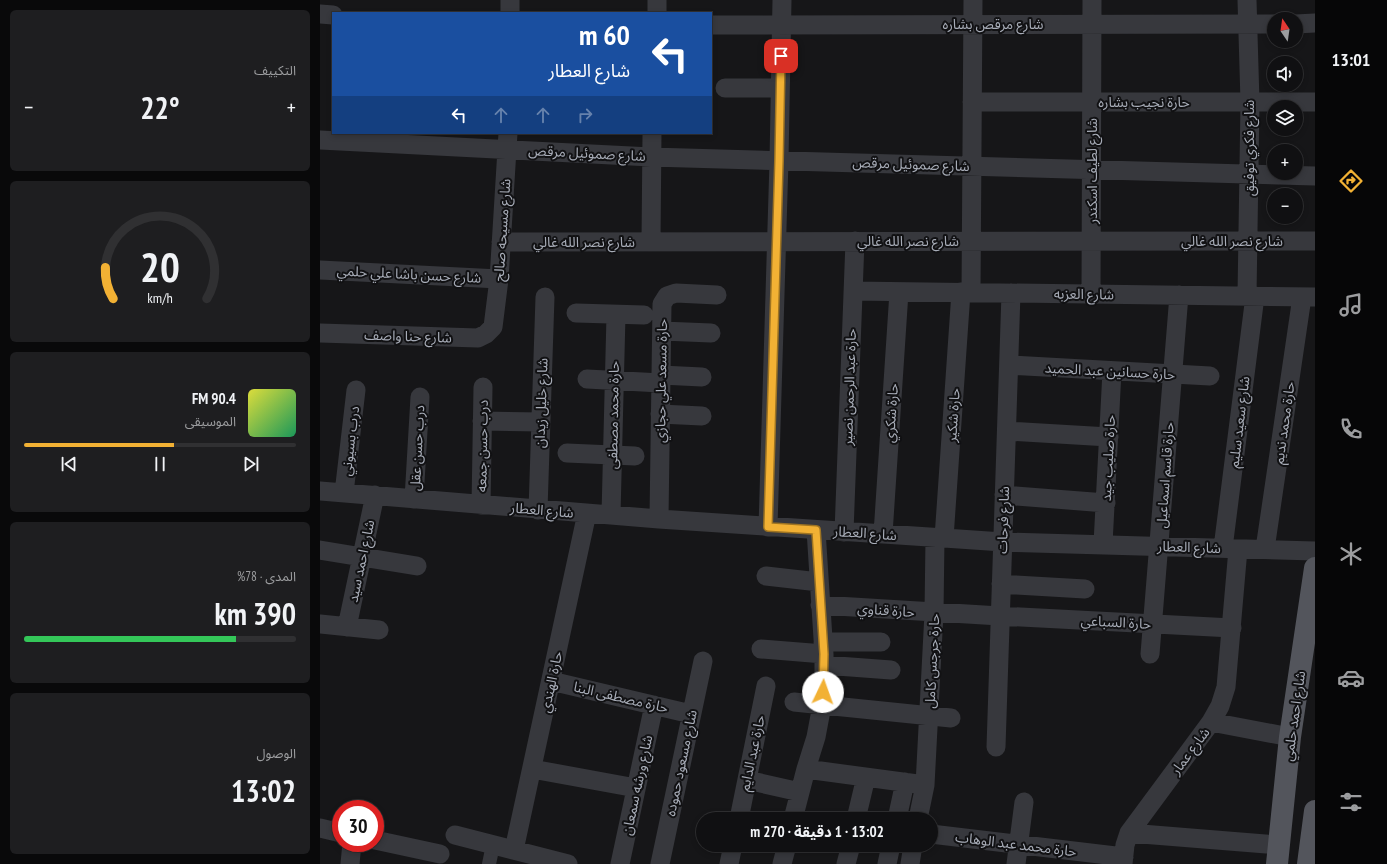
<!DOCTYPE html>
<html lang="ar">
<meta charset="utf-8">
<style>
:root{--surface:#101012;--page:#1e1e20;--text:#f1f3f6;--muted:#9c9d9f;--line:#303032;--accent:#f2b134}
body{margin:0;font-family:"PT Sans Narrow","Noto Sans Arabic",sans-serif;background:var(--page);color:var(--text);direction:rtl;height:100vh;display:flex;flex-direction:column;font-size:15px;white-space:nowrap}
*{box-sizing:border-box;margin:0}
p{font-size:13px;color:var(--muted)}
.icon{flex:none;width:22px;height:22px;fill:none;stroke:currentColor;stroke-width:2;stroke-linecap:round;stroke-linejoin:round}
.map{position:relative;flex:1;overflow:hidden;direction:ltr}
.side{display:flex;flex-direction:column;gap:10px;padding:10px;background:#09090a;width:320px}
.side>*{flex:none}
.top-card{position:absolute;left:12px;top:12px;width:380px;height:122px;border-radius:0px;box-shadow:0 2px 6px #0003,0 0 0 1px var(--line);direction:rtl;background:#1a4fa0;color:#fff;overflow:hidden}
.needle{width:26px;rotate:347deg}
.controls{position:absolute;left:947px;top:12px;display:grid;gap:8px}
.controls a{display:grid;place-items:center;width:36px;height:36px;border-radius:50%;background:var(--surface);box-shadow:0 2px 6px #0003,0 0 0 1px var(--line);font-size:20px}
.speed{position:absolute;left:12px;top:800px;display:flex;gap:8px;font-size:20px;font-weight:700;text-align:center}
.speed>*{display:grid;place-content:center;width:52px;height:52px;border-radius:50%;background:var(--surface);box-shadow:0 2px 6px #0003,0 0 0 1px var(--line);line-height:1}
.speed .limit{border:6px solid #d22;background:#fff;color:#111}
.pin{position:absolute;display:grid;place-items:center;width:34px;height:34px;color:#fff;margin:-17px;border-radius:8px;box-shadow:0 2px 6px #0006}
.me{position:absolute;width:44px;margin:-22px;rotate:3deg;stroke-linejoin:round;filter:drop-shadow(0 0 3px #0008)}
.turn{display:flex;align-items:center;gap:14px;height:84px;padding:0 16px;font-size:18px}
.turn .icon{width:52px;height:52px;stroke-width:2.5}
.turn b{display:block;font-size:28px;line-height:34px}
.lanes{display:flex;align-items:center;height:38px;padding:0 16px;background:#0003;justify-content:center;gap:20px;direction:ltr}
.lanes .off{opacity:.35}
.big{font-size:30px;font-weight:700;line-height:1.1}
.side .card{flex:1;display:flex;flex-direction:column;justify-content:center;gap:6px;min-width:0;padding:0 14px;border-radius:6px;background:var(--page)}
.side .dial{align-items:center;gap:0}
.dial svg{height:104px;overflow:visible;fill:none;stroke:var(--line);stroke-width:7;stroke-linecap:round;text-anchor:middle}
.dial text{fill:var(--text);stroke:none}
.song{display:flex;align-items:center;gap:12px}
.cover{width:48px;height:48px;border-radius:6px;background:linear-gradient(135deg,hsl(60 70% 55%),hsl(150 70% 35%))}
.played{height:4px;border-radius:2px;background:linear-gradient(90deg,var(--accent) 55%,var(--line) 55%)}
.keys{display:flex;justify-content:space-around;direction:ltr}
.heat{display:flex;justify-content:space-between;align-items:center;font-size:22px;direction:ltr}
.charge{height:6px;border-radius:3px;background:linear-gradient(90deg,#34c759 78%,var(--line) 0)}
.trip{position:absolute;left:376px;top:812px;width:242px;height:40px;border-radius:20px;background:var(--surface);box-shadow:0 2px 6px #0003,0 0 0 1px var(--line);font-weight:700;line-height:40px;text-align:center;direction:rtl}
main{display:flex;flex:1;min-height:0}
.tab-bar{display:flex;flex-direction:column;width:72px;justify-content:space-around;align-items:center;background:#060607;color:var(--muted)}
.tab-bar .icon{width:28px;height:28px}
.tab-bar .on{color:var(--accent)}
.tab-bar b{font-size:18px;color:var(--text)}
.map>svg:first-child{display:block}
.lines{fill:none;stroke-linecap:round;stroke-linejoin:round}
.pedestrian{stroke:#37383d;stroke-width:14}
.minor{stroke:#37383d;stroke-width:19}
.primary{stroke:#53555c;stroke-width:22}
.route-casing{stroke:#9d7322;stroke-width:10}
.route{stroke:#f2b134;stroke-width:7}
.labels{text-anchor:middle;stroke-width:4;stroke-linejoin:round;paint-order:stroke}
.street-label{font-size:14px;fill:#a8adb8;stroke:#111113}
</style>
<main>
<nav class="tab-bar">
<b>13:01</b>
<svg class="icon on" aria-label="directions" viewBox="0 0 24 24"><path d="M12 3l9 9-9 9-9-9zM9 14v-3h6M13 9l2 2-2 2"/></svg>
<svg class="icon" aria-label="music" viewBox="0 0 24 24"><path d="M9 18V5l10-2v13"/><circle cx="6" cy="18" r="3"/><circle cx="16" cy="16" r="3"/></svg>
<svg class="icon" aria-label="phone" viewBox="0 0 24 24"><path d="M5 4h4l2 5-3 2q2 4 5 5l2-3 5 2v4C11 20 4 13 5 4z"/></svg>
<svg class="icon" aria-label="climate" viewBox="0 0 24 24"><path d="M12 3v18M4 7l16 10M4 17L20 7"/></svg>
<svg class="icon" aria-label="car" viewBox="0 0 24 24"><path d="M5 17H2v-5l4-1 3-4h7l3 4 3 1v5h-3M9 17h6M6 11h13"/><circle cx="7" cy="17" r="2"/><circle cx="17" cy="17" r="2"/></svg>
<svg class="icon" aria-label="filters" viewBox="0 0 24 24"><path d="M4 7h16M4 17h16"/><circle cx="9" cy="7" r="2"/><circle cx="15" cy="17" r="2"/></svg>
</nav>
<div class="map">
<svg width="995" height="864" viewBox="0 0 995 864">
<rect width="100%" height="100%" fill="#161618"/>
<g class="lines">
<!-- pedestrian -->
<path class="pedestrian" d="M169 864 173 845"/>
<!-- minor -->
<path class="minor" d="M337 0V13
M927 0 930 102 927 296
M190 13V0
M0 14 13 15
M976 24 995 23
M391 25 954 24
M405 88H460
M652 102H995
M0 140 331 157 995 176
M181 242 995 241
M331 242 332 133
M0 270 179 279
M533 291 995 297
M651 293 653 0
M771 294 772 0
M256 313 324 315
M342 331 391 333
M0 333 158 338 166 334 173 327 179 279 188 133
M689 365 890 376
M341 375 382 377
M267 379 341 383
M340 414 382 416
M162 421 221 422
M687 431 789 437
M247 453 315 456
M0 491 339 519 624 538 683 542 995 551
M24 493 36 390
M684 495 786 503
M94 499 100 397
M161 505 163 387
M218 510 225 297
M291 515 296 315
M339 519 342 304 347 296 356 293 397 295
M448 527 459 161 462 0
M524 532 535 241
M563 534 579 292
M624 538 641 292
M783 544 792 371
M903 548 935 296
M945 549 982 297
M0 550 97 566
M446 576 499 582
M681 584 765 589
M500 605 680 616 912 628
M0 624 59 630
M27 627 55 495
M503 642H561
M441 649 504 654
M830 654 859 295
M504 665 571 670
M231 681 371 714
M474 702 631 718
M891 722 970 737
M676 747 691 293
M212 769 316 788
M486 769 605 785
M427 780 480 792
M419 819 446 686
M473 819 486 769 496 737 502 705 504 680V654L496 530
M536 819 546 777
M577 819 585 782
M598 819 605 785 614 613 615 538
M0 828 21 833
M809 833 959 845
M611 834 804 857
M135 835 248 864
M55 840 120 854
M194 850 267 513
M30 864 32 843
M300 864 334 705
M340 864 383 661
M409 864 413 845
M462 864 467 845
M526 864 531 845
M567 864 571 845
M590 864 593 845
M696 864 704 802
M803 864 805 845 809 833 891 722 900 706 906 687 918 549"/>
<!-- primary -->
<path class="primary" d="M957 864 970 737 995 568
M988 864 995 811"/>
</g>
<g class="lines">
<defs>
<path id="route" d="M461 56 459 161 448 527 496 530 504 654 503 692"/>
</defs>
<!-- route casing -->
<use href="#route" class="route-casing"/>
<!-- route -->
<use href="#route" class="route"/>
</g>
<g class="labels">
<!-- street labels -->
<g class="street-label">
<text x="673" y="29">شارع مرقص بشاره</text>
<text x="824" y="107">حارة نجيب بشاره</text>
<text transform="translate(929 148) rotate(-90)" y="5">شارع فكري توفيق</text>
<text transform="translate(267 153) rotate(3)" y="5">شارع صموئيل مرقص</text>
<text transform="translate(591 164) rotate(2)" y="5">شارع صموئيل مرقص</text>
<text transform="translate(772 171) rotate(-90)" y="5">شارع لطيف اسكندر</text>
<text transform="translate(182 230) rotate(-86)" y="5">شارع مسيحه صالح</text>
<text x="588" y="246">شارع نصر الله غالي</text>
<text x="912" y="246">شارع نصر الله غالي</text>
<text x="264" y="247">شارع نصر الله غالي</text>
<text transform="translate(89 274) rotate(3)" y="5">شارع حسن باشا علي حلمي</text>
<text transform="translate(764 294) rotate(1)" y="5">شارع العزبه</text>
<text transform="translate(88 336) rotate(2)" y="5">شارع حنا واصف</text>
<text transform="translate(790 371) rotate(3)" y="5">حارة حسانين عبد الحميد</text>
<text transform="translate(341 381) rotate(-89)" y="5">حارة مسعد علي حجازي</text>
<text transform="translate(529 387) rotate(-88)" y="5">حارة عبد الرحمن نصير</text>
<text transform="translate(221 403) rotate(-88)" y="5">شارع خليل زيدان</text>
<text transform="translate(571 413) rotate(-86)" y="5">حارة شكري</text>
<text transform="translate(293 415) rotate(-89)" y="5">حارة محمد مصطفى</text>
<text transform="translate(633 415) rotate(-86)" y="5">حارة شكير</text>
<text transform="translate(919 422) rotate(-83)" y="5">شارع سعيد سليم</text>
<text transform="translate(964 423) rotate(-82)" y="5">حارة محمد نديم</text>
<text transform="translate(30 441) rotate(-83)" y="5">درب بسيوني</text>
<text transform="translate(162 446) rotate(-89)" y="5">درب حسن جمعه</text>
<text transform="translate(97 448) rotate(-87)" y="5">درب حسن عقل</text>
<text transform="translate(788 458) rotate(-87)" y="5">حارة صليب جيد</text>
<text transform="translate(845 475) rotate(-86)" y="5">حارة قاسم اسماعيل</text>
<text transform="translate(222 510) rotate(5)" y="5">شارع العطار</text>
<text transform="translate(683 520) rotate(-88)" y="5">شارع فرحات</text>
<text transform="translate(545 533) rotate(4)" y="5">شارع العطار</text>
<text transform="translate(869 547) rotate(2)" y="5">شارع العطار</text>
<text transform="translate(41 561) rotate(-78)" y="5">شارع احمد سيد</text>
<text transform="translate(566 610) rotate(4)" y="5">حارة قناوي</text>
<text transform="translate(796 622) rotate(3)" y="5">حارة السباعي</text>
<text transform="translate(612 661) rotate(-87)" y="5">حارة جرجس كامل</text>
<text transform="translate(231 682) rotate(-78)" y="5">حارة الهندي</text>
<text transform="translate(301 697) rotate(13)" y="5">حارة مصطفى البنا</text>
<text transform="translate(974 716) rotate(-82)" y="5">شارع احمد حلمي</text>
<text transform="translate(870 751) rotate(-53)" y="5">شارع عمار</text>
<text transform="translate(432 753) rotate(-78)" y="5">حارة عبد الدايم</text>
<text transform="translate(361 763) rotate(-78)" y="5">شارع مسعود حموده</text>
<text transform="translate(317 785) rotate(-78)" y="5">شارع ورشه سمعان</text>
<text transform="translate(696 844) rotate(7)" y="5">حارة محمد عبد الوهاب</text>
</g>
</g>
</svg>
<div class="controls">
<a><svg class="needle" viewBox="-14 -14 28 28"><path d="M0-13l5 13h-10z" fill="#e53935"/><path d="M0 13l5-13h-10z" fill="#9c9d9f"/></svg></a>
<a><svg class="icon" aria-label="sound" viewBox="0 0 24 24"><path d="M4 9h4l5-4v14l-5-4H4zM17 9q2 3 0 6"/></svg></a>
<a><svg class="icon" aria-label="layers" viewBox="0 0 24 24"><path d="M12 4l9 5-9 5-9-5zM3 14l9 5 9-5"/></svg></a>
<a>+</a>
<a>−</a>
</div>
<div class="speed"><div class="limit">30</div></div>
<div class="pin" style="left:461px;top:56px;background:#d93025"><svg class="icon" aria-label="arrive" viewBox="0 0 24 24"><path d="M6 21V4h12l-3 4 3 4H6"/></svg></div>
<svg class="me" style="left:503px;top:692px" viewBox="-20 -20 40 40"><circle r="19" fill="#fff"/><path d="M0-13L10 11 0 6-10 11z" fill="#f2b134"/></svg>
<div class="trip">13:02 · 1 دقيقة · 270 m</div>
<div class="top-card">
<div class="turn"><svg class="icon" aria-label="left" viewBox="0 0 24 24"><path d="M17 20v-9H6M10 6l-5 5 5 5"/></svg><div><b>60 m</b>شارع العطار</div></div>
<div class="lanes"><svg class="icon" aria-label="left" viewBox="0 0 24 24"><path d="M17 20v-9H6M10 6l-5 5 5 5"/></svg><svg class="icon off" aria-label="ahead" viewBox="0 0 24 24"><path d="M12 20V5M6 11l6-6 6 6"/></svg><svg class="icon off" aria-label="ahead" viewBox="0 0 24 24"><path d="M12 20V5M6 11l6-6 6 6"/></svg><svg class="icon off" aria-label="right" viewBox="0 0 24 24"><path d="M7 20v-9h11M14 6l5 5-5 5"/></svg></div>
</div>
</div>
<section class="side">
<div class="card"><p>التكييف</p>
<div class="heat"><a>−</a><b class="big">22°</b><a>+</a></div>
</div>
<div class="card dial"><svg viewBox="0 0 100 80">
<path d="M14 69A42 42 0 1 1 86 69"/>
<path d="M14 69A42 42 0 0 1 8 45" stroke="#f2b134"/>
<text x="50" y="56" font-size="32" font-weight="700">20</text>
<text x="50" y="72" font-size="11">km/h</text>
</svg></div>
<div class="card">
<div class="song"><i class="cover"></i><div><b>90.4 FM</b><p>الموسيقى</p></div></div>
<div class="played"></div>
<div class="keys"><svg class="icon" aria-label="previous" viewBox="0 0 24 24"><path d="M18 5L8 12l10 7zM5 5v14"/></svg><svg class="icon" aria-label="pause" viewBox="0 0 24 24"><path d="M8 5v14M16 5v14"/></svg><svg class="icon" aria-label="next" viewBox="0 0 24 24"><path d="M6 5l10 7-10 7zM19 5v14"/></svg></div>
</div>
<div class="card"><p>المدى · 78%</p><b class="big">390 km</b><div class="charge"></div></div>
<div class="card"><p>الوصول</p><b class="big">13:02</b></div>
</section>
</main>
